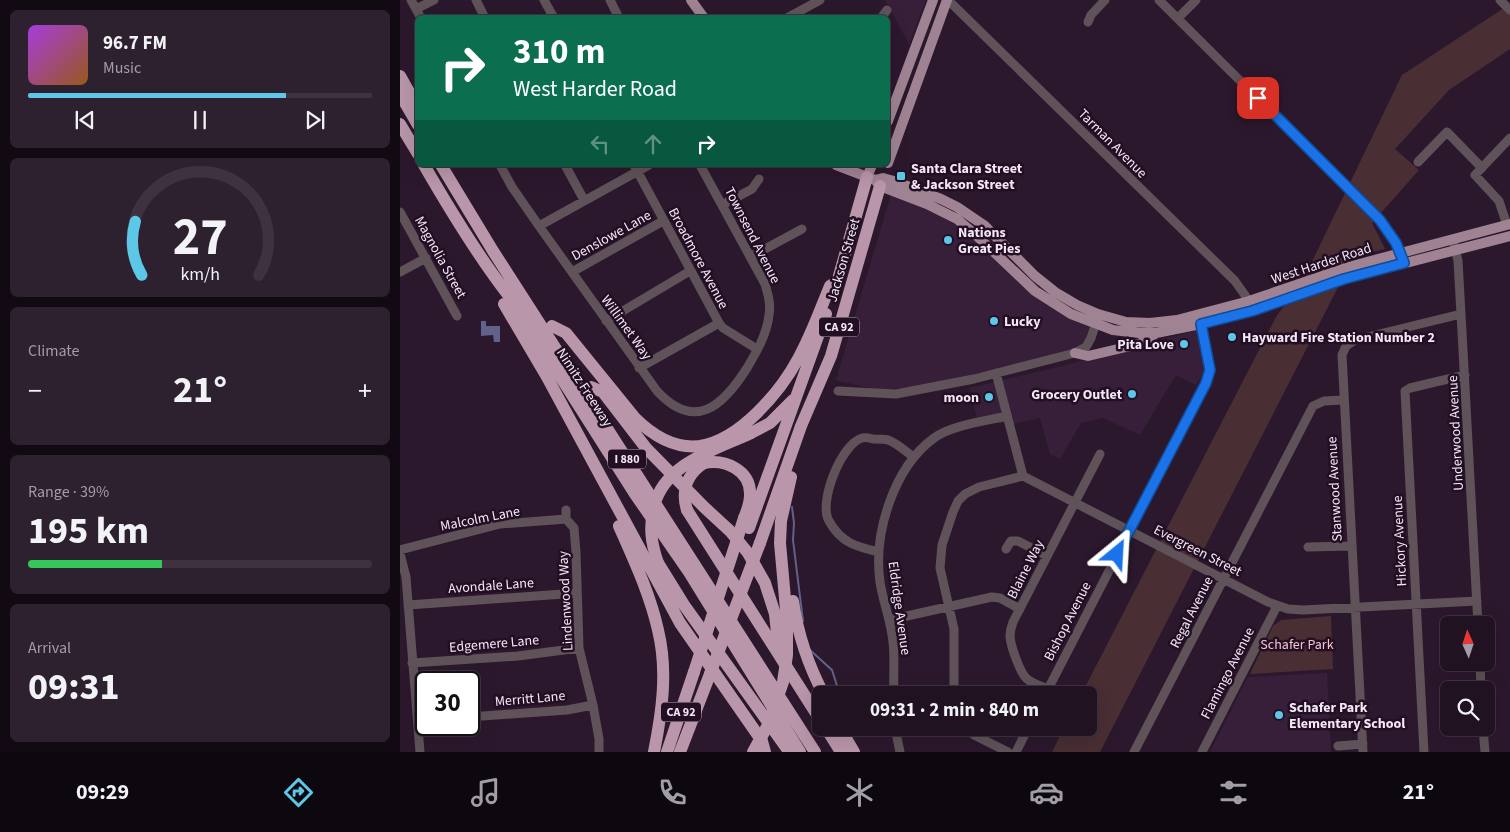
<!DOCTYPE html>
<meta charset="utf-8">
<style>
:root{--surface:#211222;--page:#2d202f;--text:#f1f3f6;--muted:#a29ea5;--line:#3e3240;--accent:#5dc7e8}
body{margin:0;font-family:"Source Sans 3",sans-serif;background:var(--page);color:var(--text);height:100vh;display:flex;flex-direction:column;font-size:19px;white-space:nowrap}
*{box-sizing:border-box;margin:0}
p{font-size:16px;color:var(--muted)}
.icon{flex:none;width:28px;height:28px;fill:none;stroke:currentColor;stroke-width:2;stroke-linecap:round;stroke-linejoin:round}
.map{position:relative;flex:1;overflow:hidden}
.side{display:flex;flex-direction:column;gap:10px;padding:10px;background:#120a13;width:400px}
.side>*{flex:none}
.banner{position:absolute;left:15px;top:15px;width:475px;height:152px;border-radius:8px;box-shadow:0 5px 20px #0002,0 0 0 1px var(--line);background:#0b6e4f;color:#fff;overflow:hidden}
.needle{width:32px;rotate:357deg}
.buttons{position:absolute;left:1040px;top:616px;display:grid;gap:10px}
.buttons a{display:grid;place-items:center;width:55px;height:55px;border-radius:8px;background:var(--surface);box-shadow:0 5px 20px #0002,0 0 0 1px var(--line);font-size:25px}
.speed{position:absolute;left:15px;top:671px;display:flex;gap:10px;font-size:25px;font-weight:700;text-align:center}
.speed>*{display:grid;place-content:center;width:65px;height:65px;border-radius:50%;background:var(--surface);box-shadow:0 5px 20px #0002,0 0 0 1px var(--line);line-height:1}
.speed .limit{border:2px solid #111;border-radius:8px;background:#fff;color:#111}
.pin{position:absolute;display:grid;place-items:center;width:42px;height:42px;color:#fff;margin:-21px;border-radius:10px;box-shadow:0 2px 8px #0006}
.me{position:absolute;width:55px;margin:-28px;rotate:27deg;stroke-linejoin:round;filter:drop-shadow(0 0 4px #0008)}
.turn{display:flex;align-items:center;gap:18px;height:105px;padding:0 15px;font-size:22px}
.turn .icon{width:65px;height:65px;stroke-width:2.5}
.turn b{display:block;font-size:35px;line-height:42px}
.lanes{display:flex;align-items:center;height:48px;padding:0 15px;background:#0003;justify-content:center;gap:25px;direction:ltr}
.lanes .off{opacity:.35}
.big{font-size:38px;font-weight:700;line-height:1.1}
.side .widget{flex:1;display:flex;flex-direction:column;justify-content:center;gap:8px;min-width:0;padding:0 18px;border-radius:8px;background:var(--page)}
.side .dial{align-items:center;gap:0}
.dial svg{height:130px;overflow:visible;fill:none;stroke:var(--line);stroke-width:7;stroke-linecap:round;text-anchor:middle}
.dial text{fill:var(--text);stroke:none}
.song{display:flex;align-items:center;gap:15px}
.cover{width:60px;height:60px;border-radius:8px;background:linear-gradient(135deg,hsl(280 70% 55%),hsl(30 70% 35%))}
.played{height:5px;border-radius:2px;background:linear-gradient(90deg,var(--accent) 75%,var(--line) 75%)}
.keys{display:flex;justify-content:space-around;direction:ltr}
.heat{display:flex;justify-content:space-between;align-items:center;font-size:28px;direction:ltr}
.charge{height:8px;border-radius:4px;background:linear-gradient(90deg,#34c759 39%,var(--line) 0)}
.trip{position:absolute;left:412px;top:686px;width:285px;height:50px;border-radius:8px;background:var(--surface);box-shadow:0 5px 20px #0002,0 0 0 1px var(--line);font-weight:700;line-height:50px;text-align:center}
.tabs{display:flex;height:80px;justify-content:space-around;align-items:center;background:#0d070e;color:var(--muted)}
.tabs .icon{width:35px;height:35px}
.tabs .on{color:var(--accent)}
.tabs b{font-size:22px;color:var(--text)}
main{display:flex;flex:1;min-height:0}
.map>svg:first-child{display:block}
.built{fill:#371f39}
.green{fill:#492e34}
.water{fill:#61628c}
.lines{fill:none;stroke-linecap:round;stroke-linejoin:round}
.stream{stroke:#61628c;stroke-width:2}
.minor{stroke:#605259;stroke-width:9}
.major{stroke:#9f8392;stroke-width:10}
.highway{stroke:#b996a9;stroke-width:12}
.highway-bridge{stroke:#b996a9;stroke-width:12}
.route-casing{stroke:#114b97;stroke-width:12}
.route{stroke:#1a73e8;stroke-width:9}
.poi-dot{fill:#5dc7e8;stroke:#220f23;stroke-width:2}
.labels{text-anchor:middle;stroke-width:5;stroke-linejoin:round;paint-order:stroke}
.shield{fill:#220f23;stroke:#b6a6b7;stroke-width:1}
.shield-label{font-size:12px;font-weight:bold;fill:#f5e7f6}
.street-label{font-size:14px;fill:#f5e7f6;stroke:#220f23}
.poi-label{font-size:14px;font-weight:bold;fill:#f5e7f6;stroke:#220f23;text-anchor:start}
.park-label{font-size:14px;fill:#f5c3cd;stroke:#220f23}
</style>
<main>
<section class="side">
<div class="widget">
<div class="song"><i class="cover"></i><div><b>96.7 FM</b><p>Music</p></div></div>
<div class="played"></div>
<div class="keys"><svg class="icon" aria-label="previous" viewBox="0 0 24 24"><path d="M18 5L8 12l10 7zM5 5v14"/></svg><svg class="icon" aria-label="pause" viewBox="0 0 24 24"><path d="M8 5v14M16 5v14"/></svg><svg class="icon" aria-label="next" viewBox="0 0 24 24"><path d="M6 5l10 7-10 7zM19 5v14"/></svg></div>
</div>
<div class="widget dial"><svg viewBox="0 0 100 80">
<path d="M14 69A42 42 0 1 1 86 69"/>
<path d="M14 69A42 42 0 0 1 10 36" stroke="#5dc7e8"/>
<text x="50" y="56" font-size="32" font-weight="700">27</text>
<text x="50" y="72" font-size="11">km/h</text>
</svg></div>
<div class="widget"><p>Climate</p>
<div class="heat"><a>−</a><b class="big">21°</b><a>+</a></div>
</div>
<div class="widget"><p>Range · 39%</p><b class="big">195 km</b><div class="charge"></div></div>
<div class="widget"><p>Arrival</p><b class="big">09:31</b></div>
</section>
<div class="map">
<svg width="1110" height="752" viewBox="0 0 1110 752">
<rect width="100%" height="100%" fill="#2c182d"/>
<!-- built -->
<path class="built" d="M485 0H526L509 44Z
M491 194 536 213 572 235 628 289 691 325 684 343 675 351 525 386 477 390 436 380Z
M798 330 807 367 796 385 776 375 740 435 703 418 681 423 660 459 650 454 640 418 613 424 578 421 569 388 650 369Z
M927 673 931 752H810L848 677Z"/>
<!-- green -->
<path class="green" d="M1110 4V49L1049 90 995 149 1019 170 972 223 985 249 954 256 700 752H652L664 728H689V695H681L876 317 900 284 907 272 1002 75Z
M931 616 933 669 850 674 873 626 881 620Z"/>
<!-- water -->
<path class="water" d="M81 321H86V326H100V342H94L93 335 81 336Z"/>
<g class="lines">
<!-- stream -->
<path class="stream" d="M392 507 394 523 393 540 403 621
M410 650 432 670 439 692"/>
<!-- minor -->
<path class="minor" d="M11 0 21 18
M76 0 85 18
M144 0 154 18
M210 0 219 18
M548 0 835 281 849 301 851 307
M759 0 980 220 996 243 1003 259
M1100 0 1110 10
M16 9 34 0
M387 18 420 0
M481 18 487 10
M778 18 796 0
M688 22 691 15 705 0
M1018 162 1047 132 1082 168
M100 165 112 187 139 226 257 391C295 432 323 406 347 368 357 351 367 334 369 315 371 304 368 294 365 284L300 165
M165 165 184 200
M234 165 319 323 323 328 357 349
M322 205 352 189 359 179
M0 212 57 316
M1107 225 1099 201 1075 175 1110 138
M139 226 249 165
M1053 240 1058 261 1061 314 1078 625
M350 257 402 229
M0 272 26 258
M172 272 263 221
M206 321 290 271
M239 368 319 323
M596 373 623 476 868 602 888 609 903 610 1077 601
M438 391 496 394 574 379 675 353 686 347 691 338 698 317
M166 510V519L174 528 176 552 179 648 193 705 199 739V752
M908 547 951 546
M606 549 611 541H618L647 556
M0 550 100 524 166 519
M479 552C457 547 441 543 429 521 418 503 441 444 462 438 465 437 469 438 473 439 478 439 483 439 488 440 497 443 506 452 514 457
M0 554 6 577 20 752
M8 605 177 593
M489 620 592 597 600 598 620 609
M1080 662 1081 690
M12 663 118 656 179 648
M648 689C641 686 632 684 626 678 620 672 611 647 610 637 610 632 611 627 613 622L700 454
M494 695C493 677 495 659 493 642 491 621 483 602 480 582 473 533 494 467 534 438 552 425 586 421 607 416
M554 695V629L540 568 542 545 553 512 558 501 565 494 579 487 623 476
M645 695 806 383 810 370 800 317
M69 717 167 710 193 705
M495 728 500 752
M565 728 574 735 608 752
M1083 728 1085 752
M938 746 963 744
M616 752 628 728
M734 752 913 406 924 401 944 400
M802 752 877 606
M963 752 942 355 946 346 955 340 1061 314
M1024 752 1005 391 1010 388 1065 375"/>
<!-- major -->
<path class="major" d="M291 0 304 18
M488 121 533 0
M488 163 547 0
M436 165 475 180 480 186 527 204 557 219 577 236 635 291 671 314 713 330 739 333H756L801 324 852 311 944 279 1110 236
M467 177 472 165
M475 180 483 178 494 181 541 199 557 207 585 226 635 276 655 292 677 305 698 314 726 322 750 323 777 320 849 301 952 266 1110 224
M675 353 688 356 739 344 755 334"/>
<!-- highway -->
<path class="highway" d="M0 76 14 101
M0 94 18 125
M0 124 18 154
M24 165C50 210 77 255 109 296L235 494 289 572 400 752
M41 165 93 251 415 752
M435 290 467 177
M104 304 147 377 280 623 362 741 365 752
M152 326 166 333 235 418C252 435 275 449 300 446 340 440 380 392 398 359 411 336 420 310 430 286L436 282
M191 387 203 392 246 448 304 507 330 531 348 553 365 583 375 614
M351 433 370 423 393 400
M304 463C325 459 351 470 350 495 350 503 347 511 344 518
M287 510 421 721
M219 526C234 560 250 594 258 630 268 671 262 712 254 752
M349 528 426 314
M360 543 401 426 431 356 480 186
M258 563 284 605 388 750 399 751
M393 601C398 635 408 665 424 695
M387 621 380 543 381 521 391 477
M426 728 441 752
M440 728 454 752
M267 752 294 672
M280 752 310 674"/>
<!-- highway-bridge -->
<path class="highway-bridge" d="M287 510C281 491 287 474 304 463
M258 563C251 543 249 527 254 506 265 463 315 450 351 433
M375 614 379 653
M294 672 344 518
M310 674 360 543
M353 752 368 725 383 682 387 655V621"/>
</g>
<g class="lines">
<defs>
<path id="route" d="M717 554 806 383 810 370 801 324 852 311 944 279 1004 263 996 243 980 220 858 98"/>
</defs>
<!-- route casing -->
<use href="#route" class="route-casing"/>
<!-- route -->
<use href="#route" class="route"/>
</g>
<!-- markers -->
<g class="poi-dot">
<rect x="496" y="171" width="10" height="10" rx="2.5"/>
<circle cx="548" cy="240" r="5"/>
<circle cx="594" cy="321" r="5"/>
<circle cx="832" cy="337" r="5"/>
<circle cx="784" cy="344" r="5"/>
<circle cx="732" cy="394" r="5"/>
<circle cx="589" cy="397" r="5"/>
<circle cx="879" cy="715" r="5"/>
</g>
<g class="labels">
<!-- shield labels -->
<g class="shield">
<rect x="419" y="317.5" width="40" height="19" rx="4"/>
<rect x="208" y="449.5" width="38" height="19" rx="4"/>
<rect x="261" y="702.5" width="40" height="19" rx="4"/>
</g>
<g class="shield-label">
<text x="439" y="331">CA 92</text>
<text x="227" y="463">I 880</text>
<text x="281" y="716">CA 92</text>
</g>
<!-- street labels -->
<g class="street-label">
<text transform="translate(713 143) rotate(45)" y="5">Tarman Avenue</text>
<text transform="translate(211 235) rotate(-29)" y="5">Denslowe Lane</text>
<text transform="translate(353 235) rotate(63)" y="5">Townsend Avenue</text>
<text transform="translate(41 257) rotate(61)" y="5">Magnolia Street</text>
<text transform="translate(299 258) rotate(62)" y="5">Broadmore Avenue</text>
<text transform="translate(443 260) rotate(-74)" y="5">Jackson Street</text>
<text transform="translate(921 263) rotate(-18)" y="5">West Harder Road</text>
<text transform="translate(227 327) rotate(54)" y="5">Willimet Way</text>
<text transform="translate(185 387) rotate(57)" y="5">Nimitz Freeway</text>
<text transform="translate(1055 433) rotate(-93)" y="5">Underwood Avenue</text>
<text transform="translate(934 489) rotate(-93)" y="5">Stanwood Avenue</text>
<text transform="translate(80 518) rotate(-11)" y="5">Malcolm Lane</text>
<text transform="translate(999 541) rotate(-93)" y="5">Hickory Avenue</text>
<text transform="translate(798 550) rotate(27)" y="5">Evergreen Street</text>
<text transform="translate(625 569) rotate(-63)" y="5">Blaine Way</text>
<text transform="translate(91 585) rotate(-4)" y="5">Avondale Lane</text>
<text transform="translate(165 601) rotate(-93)" y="5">Lindenwood Way</text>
<text transform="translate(500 608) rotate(82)" y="5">Eldridge Avenue</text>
<text transform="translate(791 612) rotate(-63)" y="5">Regal Avenue</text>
<text transform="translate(667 621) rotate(-63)" y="5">Bishop Avenue</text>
<text transform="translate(94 643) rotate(-5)" y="5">Edgemere Lane</text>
<text transform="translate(827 673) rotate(-63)" y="5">Flamingo Avenue</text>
<text transform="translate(130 698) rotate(-5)" y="5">Merritt Lane</text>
</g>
<!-- poi labels -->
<g class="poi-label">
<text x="511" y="173">Santa Clara Street<tspan x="511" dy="16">&amp; Jackson Street</tspan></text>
<text x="558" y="237">Nations<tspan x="558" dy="16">Great Pies</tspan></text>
<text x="604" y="326">Lucky</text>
<text x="842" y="342">Hayward Fire Station Number 2</text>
<text x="774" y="349" text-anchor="end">Pita Love</text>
<text x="722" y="399" text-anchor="end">Grocery Outlet</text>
<text x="579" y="402" text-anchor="end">moon</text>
<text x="889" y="712">Schafer Park<tspan x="889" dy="16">Elementary School</tspan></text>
</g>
<!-- park labels -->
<g class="park-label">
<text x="897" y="649">Schafer Park</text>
</g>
</g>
</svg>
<div class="buttons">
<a><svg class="needle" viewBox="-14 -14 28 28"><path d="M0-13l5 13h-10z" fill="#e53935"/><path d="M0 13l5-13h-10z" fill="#a29ea5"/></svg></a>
<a><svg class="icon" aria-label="search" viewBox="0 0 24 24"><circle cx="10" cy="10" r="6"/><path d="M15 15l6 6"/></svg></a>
</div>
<div class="speed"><div class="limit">30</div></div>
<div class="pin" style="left:858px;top:98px;background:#d93025"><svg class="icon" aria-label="arrive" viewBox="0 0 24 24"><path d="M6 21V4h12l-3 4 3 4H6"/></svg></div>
<svg class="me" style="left:717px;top:554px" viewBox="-20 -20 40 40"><path d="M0-17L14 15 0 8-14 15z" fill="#1a73e8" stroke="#fff" stroke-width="4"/></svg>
<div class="trip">09:31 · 2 min · 840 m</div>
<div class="banner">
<div class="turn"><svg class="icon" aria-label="right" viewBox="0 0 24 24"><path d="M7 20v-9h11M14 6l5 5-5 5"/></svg><div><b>310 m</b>West Harder Road</div></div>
<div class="lanes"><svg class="icon off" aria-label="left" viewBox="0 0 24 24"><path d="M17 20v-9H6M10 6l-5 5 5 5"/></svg><svg class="icon off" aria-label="ahead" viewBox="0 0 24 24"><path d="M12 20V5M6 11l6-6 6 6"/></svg><svg class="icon" aria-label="right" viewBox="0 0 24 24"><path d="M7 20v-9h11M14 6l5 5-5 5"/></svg></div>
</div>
</div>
</main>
<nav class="tabs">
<b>09:29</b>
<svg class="icon on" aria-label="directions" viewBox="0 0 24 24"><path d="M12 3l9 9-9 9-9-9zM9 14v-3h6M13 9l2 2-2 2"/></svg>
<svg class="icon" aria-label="music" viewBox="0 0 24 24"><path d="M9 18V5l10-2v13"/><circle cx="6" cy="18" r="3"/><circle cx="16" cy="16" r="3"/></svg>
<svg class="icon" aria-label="phone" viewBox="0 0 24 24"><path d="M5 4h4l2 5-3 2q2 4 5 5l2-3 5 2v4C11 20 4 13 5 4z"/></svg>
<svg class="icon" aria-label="climate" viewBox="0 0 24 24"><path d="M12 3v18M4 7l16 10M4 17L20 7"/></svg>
<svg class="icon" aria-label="car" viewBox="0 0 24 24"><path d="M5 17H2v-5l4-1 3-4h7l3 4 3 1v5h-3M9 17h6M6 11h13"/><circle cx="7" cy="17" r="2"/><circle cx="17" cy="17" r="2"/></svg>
<svg class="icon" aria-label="filters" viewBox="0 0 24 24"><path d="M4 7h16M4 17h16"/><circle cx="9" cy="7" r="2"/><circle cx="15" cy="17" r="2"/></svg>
<b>21°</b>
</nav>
